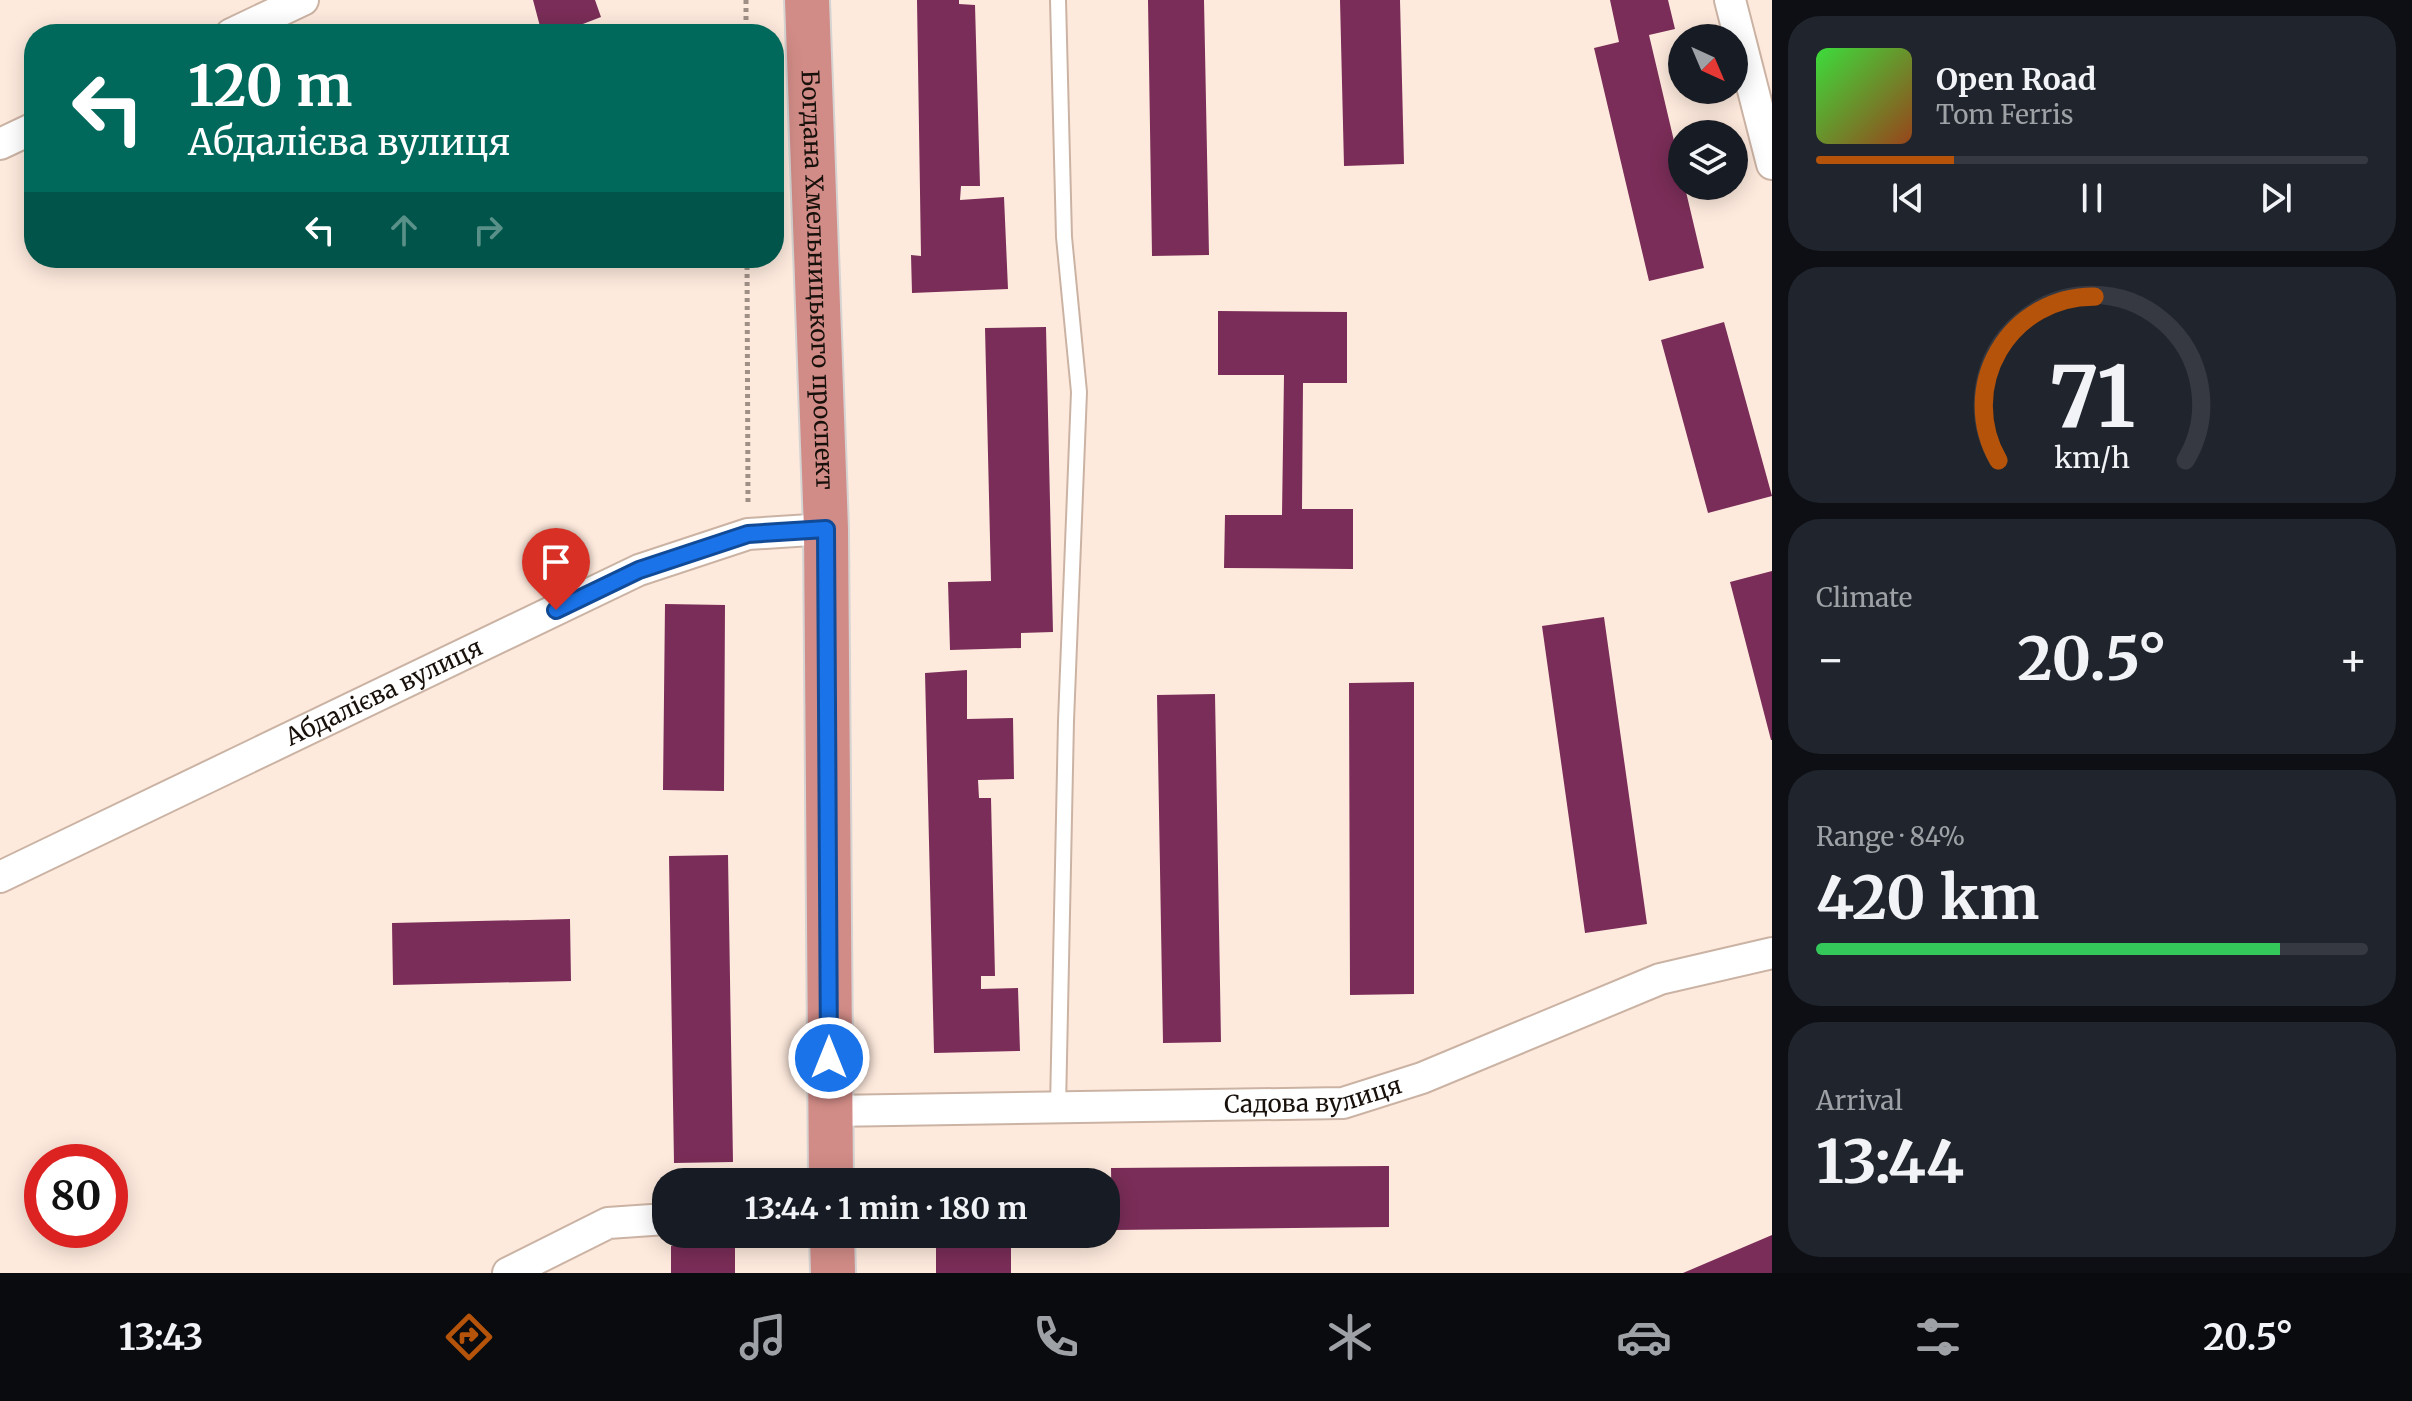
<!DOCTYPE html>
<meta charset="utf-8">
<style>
:root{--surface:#171b24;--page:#20242c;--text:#f1f3f6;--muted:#9ea1a6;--line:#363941;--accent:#b45309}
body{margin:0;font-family:Merriweather,serif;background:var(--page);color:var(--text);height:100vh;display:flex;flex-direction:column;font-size:30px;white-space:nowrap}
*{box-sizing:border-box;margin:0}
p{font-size:26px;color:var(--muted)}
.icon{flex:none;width:44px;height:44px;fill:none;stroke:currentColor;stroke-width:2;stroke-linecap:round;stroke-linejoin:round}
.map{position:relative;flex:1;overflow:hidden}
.side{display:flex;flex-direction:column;gap:16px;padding:16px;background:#0d0f14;width:640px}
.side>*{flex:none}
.hud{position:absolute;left:24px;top:24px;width:760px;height:244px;border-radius:32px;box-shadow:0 4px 20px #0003;background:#00695c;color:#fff;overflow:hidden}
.needle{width:52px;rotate:136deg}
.fabs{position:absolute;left:1668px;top:24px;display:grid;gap:16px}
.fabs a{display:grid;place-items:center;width:80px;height:80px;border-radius:50%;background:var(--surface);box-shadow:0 4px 20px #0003;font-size:40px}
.speed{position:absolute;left:24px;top:1144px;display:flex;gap:16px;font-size:40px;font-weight:700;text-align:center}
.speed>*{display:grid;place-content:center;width:104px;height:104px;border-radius:50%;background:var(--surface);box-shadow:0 4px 20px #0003;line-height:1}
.speed .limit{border:12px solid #d22;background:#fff;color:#111}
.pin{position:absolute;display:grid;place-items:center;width:68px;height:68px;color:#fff;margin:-82px -34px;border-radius:50% 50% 50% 0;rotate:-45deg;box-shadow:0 0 8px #0007}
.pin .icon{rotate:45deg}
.me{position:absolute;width:88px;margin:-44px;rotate:0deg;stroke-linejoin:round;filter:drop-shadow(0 0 6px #0008)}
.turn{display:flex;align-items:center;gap:28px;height:168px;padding:0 32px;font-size:36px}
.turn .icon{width:104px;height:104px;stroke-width:2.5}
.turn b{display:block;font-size:56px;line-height:68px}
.lanes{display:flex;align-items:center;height:76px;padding:0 32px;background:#0003;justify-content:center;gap:40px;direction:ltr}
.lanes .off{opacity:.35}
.big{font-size:60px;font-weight:700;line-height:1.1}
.side .widget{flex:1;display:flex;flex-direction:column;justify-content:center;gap:12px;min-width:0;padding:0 28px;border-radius:32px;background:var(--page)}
.side .dial{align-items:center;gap:0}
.dial svg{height:208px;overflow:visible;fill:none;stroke:var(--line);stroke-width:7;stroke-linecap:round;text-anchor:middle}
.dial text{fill:var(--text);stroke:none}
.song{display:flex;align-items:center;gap:24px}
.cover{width:96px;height:96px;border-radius:12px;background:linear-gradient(135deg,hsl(120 70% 55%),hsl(20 70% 35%))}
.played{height:8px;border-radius:4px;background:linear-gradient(90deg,var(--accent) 25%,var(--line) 25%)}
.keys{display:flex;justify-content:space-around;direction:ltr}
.heat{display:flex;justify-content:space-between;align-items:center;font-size:44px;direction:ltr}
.charge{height:12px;border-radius:6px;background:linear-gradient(90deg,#34c759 84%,var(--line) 0)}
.trip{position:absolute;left:652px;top:1168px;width:468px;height:80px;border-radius:32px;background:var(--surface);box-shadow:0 4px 20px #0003;font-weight:700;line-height:80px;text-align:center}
.tabs{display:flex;height:128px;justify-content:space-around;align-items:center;background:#090b0e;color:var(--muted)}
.tabs .icon{width:56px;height:56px}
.tabs .on{color:var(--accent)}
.tabs b{font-size:36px;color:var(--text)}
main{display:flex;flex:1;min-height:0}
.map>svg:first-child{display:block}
.building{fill:#7a2d58}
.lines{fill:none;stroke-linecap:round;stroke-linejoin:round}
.service-casing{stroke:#cbb3a4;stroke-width:18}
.minor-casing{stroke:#cbb3a4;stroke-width:34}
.trunk-casing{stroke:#d5d4d3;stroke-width:48}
.path{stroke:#9f9086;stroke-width:5;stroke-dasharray:4 4;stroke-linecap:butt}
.service{stroke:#fff;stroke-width:14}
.minor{stroke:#fff;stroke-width:30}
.trunk{stroke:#d28c87;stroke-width:44}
.route-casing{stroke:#114b97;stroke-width:20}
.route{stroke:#1a73e8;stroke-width:14}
.labels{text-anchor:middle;stroke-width:8;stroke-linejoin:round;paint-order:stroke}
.street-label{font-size:24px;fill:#18100b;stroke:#fff}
</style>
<main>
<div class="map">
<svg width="1772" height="1273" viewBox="0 0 1772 1273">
<rect width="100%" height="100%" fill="#feeadd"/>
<!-- building -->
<path class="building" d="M533 0H595L601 17 557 34H542Z
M917 0H959V4L975 5 980 186H961L960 200 1004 197 1008 289 912 293 911 255 921 256Z
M1148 0H1204L1209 255 1152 256Z
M1340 0H1400L1404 164 1344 166Z
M1610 0H1668L1675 29 1649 35 1704 268 1649 281 1594 48 1619 42Z
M1218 311 1347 312V383H1303L1302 509H1353V569L1224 568 1225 515H1282L1284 375H1218Z
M1724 322 1772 496 1708 513 1661 340Z
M1046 327 1053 632 1021 633V648L950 650 948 582 991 581 985 328Z
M1772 571V740H1771L1730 582Z
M665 604 725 605 724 791 663 790Z
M1604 617 1647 924 1585 933 1542 626Z
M967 670V719L1013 718 1014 779 978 780 979 798H991L995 976H981V989L1018 988 1020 1051 934 1053 925 673Z
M1414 682V994L1350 995 1349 683Z
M1215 694 1221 1042 1163 1043 1157 695Z
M728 855 733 1162 674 1163 669 856Z
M570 919 571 981 393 985 392 923Z
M1389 1166V1227L1112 1230 1111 1168Z
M1075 1177V1182H935V1178Z
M936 1234H1075V1242L1011 1243V1273H936Z
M1772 1235V1273H1683Z
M735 1245V1273H671V1246Z"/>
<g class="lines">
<defs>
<path id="service" d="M1058 1107 1066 721 1079 392 1064 237 1058 0"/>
<g id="minor">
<path d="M1730 0 1772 164"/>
<path d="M231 34 303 0"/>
<path d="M0 144 34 128"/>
<path id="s1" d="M0 877 639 570 748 534 826 529"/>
<path id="s2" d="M830 1111 1343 1103 1422 1078 1660 979 1772 953"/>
<path d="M508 1273 608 1223 666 1219"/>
</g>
<g id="trunk">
<path id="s3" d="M807 0 826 529 831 1182"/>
<path d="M832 1234 833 1273"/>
</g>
</defs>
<!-- service casing -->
<use href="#service" class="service-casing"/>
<!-- minor casing -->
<use href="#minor" class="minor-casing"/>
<!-- trunk casing -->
<use href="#trunk" class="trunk-casing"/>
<!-- path -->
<path class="path" d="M746 0V34
M747 258 748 505"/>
<!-- service -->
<use href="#service" class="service"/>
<!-- minor -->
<use href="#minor" class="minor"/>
<!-- trunk -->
<use href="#trunk" class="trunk"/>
</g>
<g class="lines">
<defs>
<path id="route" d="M556 610 639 570 748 534 826 529 829 1058"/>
</defs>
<!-- route casing -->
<use href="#route" class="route-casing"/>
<!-- route -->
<use href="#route" class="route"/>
</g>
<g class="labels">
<!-- street labels -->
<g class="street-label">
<text dy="8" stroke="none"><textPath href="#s3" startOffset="280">Богдана Хмельницького проспект</textPath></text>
<text dy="8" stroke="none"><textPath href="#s1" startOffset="426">Абдалієва вулиця</textPath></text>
<text dy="8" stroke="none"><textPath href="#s2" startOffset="484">Садова вулиця</textPath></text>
</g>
</g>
</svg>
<div class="fabs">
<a><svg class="needle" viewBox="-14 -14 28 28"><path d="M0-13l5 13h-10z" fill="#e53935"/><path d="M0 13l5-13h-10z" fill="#9ea1a6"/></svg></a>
<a><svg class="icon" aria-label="layers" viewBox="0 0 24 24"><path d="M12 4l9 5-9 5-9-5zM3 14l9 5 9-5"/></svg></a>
</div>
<div class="speed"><div class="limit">80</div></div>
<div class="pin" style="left:556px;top:610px;background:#d93025"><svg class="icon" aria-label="arrive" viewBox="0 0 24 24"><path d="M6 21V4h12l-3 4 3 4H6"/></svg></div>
<svg class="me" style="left:829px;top:1058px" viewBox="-20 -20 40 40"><circle r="17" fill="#1a73e8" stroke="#fff" stroke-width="3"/><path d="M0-11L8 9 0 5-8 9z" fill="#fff"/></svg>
<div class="trip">13:44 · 1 min · 180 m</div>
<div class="hud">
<div class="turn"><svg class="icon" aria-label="left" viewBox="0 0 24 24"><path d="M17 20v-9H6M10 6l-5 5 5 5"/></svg><div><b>120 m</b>Абдалієва вулиця</div></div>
<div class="lanes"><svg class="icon" aria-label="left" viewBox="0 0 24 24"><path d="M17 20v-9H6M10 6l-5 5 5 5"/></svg><svg class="icon off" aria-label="ahead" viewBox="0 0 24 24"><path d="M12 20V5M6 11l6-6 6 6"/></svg><svg class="icon off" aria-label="right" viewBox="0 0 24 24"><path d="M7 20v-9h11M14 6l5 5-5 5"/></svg></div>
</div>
</div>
<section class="side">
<div class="widget">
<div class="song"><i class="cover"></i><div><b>Open Road</b><p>Tom Ferris</p></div></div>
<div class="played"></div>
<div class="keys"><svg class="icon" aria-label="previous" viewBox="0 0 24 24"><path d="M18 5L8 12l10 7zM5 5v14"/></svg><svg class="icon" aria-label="pause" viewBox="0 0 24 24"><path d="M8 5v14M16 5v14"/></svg><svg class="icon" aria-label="next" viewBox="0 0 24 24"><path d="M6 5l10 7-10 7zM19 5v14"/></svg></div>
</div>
<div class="widget dial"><svg viewBox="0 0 100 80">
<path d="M14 69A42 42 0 1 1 86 69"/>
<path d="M14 69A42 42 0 0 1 51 6" stroke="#b45309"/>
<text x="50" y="56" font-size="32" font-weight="700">71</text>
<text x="50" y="72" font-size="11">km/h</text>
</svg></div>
<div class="widget"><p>Climate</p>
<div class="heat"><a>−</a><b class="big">20.5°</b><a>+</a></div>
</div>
<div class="widget"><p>Range · 84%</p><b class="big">420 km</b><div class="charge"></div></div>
<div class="widget"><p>Arrival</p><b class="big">13:44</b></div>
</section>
</main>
<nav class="tabs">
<b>13:43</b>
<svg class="icon on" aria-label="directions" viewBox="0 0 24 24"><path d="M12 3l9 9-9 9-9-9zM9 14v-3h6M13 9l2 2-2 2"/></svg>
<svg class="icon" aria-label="music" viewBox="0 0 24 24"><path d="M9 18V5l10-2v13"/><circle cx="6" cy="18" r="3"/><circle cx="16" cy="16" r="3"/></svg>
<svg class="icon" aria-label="phone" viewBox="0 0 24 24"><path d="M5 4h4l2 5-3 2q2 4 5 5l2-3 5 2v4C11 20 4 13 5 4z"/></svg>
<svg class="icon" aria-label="climate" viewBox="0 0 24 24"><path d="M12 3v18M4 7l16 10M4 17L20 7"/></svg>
<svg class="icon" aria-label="car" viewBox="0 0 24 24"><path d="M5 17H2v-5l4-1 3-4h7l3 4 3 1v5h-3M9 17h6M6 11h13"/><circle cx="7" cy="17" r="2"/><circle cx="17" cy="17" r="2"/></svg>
<svg class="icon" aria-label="filters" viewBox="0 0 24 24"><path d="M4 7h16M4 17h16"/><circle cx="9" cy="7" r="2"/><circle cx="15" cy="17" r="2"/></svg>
<b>20.5°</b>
</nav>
